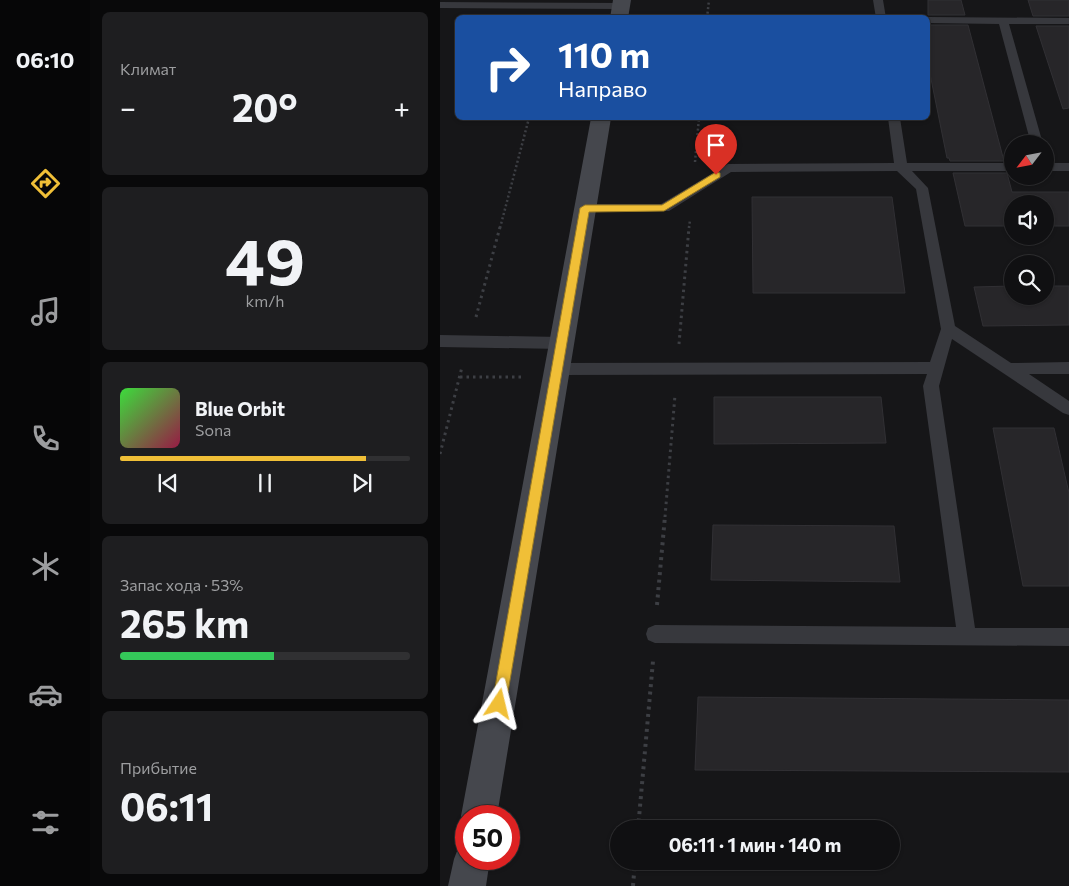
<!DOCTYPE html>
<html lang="ru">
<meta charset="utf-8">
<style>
:root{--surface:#101012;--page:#1e1e20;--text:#f1f3f6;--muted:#9c9d9f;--line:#303032;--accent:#f0bf37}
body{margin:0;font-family:Commissioner,sans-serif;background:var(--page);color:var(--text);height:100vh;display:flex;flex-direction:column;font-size:19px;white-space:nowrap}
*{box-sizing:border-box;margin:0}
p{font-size:16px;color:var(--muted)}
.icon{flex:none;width:28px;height:28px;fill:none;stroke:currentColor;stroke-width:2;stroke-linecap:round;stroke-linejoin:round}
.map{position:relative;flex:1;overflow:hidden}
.panel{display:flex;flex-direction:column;gap:12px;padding:12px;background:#09090a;width:350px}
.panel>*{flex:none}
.guide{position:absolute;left:15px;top:15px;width:475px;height:105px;border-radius:8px;box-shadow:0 1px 4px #0004,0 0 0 1px var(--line);background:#1a4fa0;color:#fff;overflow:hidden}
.needle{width:32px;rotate:238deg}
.buttons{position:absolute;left:564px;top:135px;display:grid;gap:10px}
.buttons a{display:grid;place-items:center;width:50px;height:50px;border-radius:50%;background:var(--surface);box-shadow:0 1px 4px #0004,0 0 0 1px var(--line);font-size:25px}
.speed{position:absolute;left:15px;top:805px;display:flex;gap:10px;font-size:25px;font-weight:700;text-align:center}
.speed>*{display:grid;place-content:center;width:65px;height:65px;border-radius:50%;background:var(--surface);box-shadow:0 1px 4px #0004,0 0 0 1px var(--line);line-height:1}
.speed .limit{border:8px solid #d22;background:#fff;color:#111}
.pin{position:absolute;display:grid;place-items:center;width:42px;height:42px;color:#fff;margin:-51px -21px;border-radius:50% 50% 50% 0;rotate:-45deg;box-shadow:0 0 5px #0007}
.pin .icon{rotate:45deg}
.me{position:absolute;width:55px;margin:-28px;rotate:10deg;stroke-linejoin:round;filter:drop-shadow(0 0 4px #0008)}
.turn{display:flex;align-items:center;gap:18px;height:105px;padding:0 20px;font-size:22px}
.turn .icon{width:65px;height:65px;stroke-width:2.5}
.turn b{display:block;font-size:35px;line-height:42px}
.big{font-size:38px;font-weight:700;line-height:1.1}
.panel .widget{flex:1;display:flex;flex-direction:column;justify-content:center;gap:8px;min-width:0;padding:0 18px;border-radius:8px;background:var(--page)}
.panel .dial{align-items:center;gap:0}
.dial b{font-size:65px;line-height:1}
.song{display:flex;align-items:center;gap:15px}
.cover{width:60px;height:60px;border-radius:8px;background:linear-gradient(135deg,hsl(120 70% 55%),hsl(340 70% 35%))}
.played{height:5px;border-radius:2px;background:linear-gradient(90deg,var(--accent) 85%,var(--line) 85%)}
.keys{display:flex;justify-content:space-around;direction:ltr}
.heat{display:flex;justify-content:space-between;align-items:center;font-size:28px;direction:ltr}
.charge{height:8px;border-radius:4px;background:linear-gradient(90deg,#34c759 53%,var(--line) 0)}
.trip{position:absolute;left:170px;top:820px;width:290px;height:50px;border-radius:25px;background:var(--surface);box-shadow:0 1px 4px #0004,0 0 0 1px var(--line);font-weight:700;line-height:50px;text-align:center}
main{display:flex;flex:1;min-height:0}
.tabs{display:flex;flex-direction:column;width:90px;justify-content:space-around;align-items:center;background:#060607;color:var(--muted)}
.tabs .icon{width:35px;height:35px}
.tabs .current{color:var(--accent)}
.tabs b{font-size:22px;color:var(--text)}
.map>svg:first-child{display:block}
.building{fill:#272629;stroke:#313034}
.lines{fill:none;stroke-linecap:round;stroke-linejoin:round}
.path-far2{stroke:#3d3f44;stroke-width:2.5;stroke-dasharray:2 2.5;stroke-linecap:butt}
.path-far1{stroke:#3d3f44;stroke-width:3;stroke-dasharray:2.5 4;stroke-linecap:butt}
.path{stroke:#3d3f44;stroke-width:4;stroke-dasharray:3 4.5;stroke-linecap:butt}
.lane{fill:#37383d;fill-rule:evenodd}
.secondary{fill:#45474d;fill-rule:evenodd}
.route{fill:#f0bf37;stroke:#9c7c24}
</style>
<main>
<nav class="tabs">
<b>06:10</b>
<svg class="icon current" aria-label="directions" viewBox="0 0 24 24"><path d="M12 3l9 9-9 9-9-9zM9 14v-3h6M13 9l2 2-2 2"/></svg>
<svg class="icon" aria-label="music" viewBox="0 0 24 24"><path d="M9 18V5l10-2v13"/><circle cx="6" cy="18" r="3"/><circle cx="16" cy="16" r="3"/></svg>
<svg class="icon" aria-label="phone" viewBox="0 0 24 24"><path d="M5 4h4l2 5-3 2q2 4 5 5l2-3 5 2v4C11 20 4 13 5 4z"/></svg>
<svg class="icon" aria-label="climate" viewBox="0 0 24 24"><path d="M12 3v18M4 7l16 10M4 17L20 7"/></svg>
<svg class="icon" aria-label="car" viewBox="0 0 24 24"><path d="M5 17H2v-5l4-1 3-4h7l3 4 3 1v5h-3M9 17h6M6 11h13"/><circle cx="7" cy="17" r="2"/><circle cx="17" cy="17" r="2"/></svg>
<svg class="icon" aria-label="filters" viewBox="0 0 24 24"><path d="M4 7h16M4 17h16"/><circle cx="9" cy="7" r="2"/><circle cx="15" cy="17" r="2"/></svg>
</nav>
<section class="panel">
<div class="widget"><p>Климат</p>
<div class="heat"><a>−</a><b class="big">20°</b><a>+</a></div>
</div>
<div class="widget dial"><b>49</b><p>km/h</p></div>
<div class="widget">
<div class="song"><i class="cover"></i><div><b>Blue Orbit</b><p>Sona</p></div></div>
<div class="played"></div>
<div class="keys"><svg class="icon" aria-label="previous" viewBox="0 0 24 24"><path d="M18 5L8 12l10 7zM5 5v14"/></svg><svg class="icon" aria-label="pause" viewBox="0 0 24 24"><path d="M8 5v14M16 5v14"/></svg><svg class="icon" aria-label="next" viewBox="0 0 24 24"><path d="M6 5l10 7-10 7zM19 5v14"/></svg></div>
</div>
<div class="widget"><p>Запас хода · 53%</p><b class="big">265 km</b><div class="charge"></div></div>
<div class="widget"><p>Прибытие</p><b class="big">06:11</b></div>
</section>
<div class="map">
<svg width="629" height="886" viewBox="0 0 629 886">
<rect width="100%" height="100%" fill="#161618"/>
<!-- building -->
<path class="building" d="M488 0H521L525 15H488Z
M588 0H629V16H593Z
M488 25H528L564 161H510L509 158H507L488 64Z
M596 26H629V108L623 109Z
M513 173H567L572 192H629V226H605V204H572V226H525Z
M312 197H452L465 293H313Z
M572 286V296H605V286H629V325L543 326 534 287Z
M274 397H441L446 443 274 444Z
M553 428H614L629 493V586H583Z
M273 525 454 526 460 582 271 580Z
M258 697 629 700V772L255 770Z"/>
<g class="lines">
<!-- path-far2 -->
<path class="path-far2" d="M267 18 269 0
M255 162 259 118
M60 228 89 118
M249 228 250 220"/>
<!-- path-far1 -->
<path class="path-far1" d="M36 317 60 227
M239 344 249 227
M20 377H83
M0 454 22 367
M225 517 235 395"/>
<!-- path -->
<path class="path" d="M217 605 225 516
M198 829 213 661
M193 886 195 861"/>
<!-- lane -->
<path class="lane" d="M433 0H443L446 18H436Z
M0 2 181 3 186 6 181 9 0 8Z
M488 17 629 18V24H569L603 144H591L559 24 488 23V18H485Z
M448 118H460L467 163H572V171H472L488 188 515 326 571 363 629 362V374H589L629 401V415L623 413 512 339 499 386 535 628H629V646L215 643 208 640 206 634 208 628 215 625 516 627 483 386 487 374 118 375 113 373 110 369 113 365 118 363 490 362 501 329 476 189 457 171 291 172 229 211 145 212 140 211 138 208 140 205 145 204H221L288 164 454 163Z
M605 163H629V171H605Z
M0 335 121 337 126 339 128 343 126 347 121 349 0 347Z"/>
<!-- secondary -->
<path class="secondary" d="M173 0H191L188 18H170Z
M151 118H171L57 816H26V828L21 816Z
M26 843V859H50L46 886H8L14 859 19 846Z"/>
</g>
<!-- route -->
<path class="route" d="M276 172 280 173V177L224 211 149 212 66 704 64 708 59 710 54 708 52 704 140 208 145 205H222Z"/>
</svg>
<div class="buttons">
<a><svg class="needle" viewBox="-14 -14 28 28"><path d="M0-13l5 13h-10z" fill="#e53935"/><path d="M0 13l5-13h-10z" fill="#9c9d9f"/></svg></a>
<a><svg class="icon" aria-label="sound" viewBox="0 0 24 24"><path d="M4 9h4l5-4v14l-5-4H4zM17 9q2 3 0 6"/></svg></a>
<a><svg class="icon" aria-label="search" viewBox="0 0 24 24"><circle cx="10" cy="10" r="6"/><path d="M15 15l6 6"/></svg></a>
</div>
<div class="speed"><div class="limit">50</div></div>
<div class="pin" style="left:276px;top:175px;background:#d93025"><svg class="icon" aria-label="arrive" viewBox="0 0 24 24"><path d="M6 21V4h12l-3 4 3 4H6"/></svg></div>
<svg class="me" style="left:59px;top:704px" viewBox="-20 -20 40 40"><path d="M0-17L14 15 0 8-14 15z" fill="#f0bf37" stroke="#fff" stroke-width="4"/></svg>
<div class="trip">06:11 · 1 мин · 140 m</div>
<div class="guide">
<div class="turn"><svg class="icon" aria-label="right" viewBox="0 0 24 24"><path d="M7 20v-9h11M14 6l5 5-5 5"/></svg><div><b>110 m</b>Направо</div></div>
</div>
</div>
</main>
